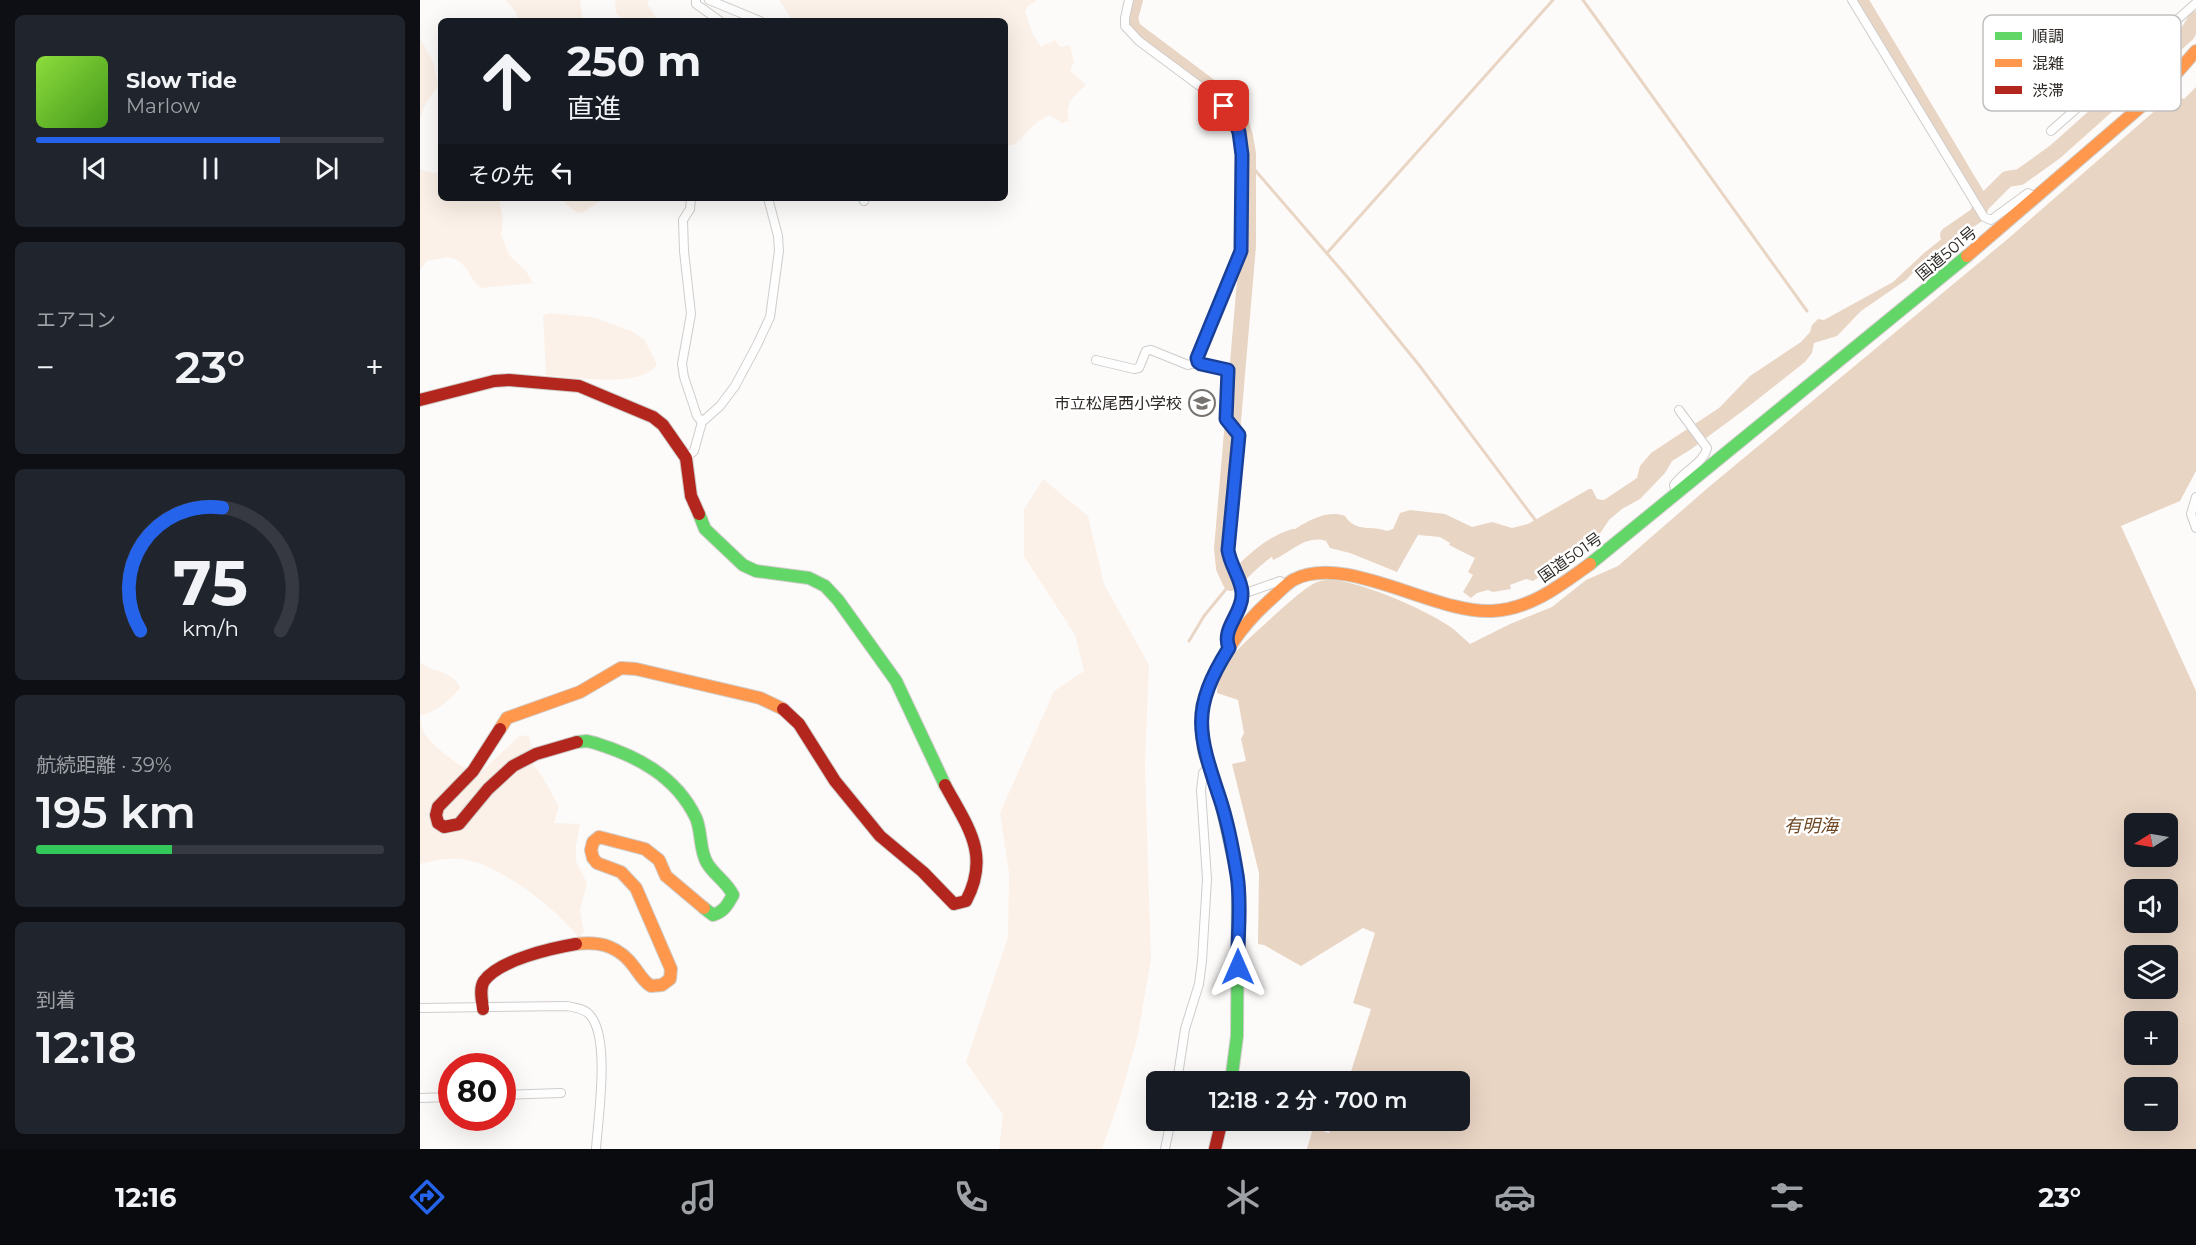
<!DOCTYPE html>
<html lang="ja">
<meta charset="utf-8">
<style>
:root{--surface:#171b24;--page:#20242c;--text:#f1f3f6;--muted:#9ea1a6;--line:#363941;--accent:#2563eb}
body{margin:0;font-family:Montserrat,"Noto Sans JP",sans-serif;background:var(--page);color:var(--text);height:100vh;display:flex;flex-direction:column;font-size:22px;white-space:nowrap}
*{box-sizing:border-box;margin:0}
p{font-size:20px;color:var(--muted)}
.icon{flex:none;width:33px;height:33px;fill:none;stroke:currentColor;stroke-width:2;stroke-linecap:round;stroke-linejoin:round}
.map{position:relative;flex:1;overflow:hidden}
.side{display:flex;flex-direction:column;gap:15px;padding:15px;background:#0d0f14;width:420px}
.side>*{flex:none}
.hud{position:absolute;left:18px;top:18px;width:570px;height:183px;border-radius:9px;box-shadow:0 6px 24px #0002;background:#171b24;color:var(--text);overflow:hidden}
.needle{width:39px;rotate:259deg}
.fabs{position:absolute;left:1704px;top:813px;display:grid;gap:12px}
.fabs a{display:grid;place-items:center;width:54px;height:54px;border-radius:9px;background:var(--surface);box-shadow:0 6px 24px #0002;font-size:30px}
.speed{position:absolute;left:18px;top:1053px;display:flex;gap:12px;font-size:30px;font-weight:700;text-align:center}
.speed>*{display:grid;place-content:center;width:78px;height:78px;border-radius:50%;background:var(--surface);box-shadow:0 6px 24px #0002;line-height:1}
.speed .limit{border:9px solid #d22;background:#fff;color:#111}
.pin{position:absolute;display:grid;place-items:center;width:51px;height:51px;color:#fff;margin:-26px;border-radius:12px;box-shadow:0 3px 9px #0006}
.me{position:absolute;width:66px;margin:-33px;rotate:0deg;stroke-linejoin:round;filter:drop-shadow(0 0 4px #0008)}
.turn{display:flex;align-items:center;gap:21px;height:126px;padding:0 30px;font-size:27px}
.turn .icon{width:78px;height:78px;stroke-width:2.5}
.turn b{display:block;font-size:42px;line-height:51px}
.then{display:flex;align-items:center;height:57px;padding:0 30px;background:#0003;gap:12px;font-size:22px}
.big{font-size:45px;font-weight:600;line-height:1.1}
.side .card{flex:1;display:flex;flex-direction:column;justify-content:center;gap:9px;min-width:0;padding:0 21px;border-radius:9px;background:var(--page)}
.side .dial{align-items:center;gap:0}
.dial svg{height:156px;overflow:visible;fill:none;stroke:var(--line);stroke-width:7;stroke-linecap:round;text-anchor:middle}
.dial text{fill:var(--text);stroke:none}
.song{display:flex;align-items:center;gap:18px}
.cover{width:72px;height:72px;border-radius:9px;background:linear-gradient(135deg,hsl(90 70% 55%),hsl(100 70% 35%))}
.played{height:6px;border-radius:3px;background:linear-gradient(90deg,var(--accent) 70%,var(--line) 70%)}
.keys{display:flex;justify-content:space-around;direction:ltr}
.heat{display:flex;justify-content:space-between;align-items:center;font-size:33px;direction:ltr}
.charge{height:9px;border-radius:4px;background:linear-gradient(90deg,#34c759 39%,var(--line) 0)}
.trip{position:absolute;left:726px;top:1071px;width:324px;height:60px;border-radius:9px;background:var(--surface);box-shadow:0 6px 24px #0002;font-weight:600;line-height:60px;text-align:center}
.dock{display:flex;height:96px;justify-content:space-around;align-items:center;background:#090b0e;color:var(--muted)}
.dock .icon{width:42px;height:42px}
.dock .on{color:var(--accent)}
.dock b{font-size:27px;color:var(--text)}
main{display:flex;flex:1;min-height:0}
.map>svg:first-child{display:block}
.green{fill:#fbf1e8}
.water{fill:#e9d5c4;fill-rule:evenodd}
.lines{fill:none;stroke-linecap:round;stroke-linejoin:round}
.stream{stroke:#e9d5c4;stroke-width:3}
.river{stroke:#e9d5c4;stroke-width:16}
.street-casing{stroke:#cfccc9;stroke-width:10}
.fast-casing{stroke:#cfccc9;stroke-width:14}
.slow-casing{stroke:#cfccc9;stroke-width:14}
.jam-casing{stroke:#cfccc9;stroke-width:14}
.street{stroke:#fffefe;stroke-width:8}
.fast{stroke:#63d668;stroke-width:12}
.slow{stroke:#ff974d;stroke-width:12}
.jam{stroke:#b3261e;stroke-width:12}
.route-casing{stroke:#184099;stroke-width:15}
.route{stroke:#2563eb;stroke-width:10}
.labels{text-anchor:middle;stroke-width:5;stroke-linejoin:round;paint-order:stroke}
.street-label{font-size:16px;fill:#2f2a26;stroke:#fff}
.poi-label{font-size:16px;fill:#2f2a26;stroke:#fff;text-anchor:end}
.water-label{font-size:18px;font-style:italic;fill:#6e4722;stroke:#fff}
.key{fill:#fff;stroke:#c1bfbe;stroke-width:1.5}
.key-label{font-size:16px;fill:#2f2a26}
</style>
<main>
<section class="side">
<div class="card">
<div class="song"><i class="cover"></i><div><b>Slow Tide</b><p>Marlow</p></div></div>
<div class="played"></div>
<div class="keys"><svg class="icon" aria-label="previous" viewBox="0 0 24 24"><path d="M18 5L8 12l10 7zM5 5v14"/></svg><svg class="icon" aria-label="pause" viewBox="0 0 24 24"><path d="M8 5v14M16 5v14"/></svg><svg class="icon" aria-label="next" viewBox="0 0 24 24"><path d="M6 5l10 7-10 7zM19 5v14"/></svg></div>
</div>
<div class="card"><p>エアコン</p>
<div class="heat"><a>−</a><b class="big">23°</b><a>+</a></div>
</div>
<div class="card dial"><svg viewBox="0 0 100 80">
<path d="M14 69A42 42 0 1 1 86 69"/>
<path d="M14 69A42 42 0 0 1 56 6" stroke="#2563eb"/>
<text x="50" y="56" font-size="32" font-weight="700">75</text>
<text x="50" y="72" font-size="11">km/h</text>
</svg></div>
<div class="card"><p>航続距離 · 39%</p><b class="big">195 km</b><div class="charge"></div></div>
<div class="card"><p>到着</p><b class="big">12:18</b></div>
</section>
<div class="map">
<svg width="1776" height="1149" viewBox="0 0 1776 1149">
<rect width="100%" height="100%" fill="#fdfbfa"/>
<!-- green -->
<path class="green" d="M85 0H160L163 21H98L96 12Z
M195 0H229L227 3 238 21H206L196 13Z
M359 0H617L608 6 605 12 613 34 621 47 635 40 640 47 650 45 654 63 650 70 666 85C653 97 645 102 649 121L642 123 630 116C612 121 609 135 593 145H586L585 21H373Z
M0 38 14 64 18 85 4 107 0 119Z
M0 169 13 173 21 171V198H79L83 219 81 235 90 256 106 271 113 283 61 288C46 277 51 263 28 257L7 261 0 270Z
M143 198H184L164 212 158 213 147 205Z
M130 313 172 317 211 331 224 339 237 364C223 389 152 377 126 375L123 315Z
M623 479 668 516 684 584 729 665 725 764 731 959 718 1035 700 1098 682 1149H579L583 1115 546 1062 588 937 589 873 580 813 634 691 664 671 655 635 604 556V509Z
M0 662C13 673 35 671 40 688 28 702 19 710 0 716 1 720 1 726 3 730 10 746 42 768 58 775L97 738 102 735 109 737 113 750V765C120 769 133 797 139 806L134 823 160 824 156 846V861L167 883 160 911 164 932 159 938C136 908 80 864 41 859 28 858 13 860 0 864Z"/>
<!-- water -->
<path class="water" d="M1776 87V471L1760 501 1701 526 1776 691V1149H887L893 1128 909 1133 914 1121 1040 1120V1082L928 1081 951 1009 933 1003 955 933 943 928 881 966 844 945 838 944 839 873 812 764 826 761 821 739 824 733 818 700 797 693C797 669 819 647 836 632 849 621 886 584 900 581 927 574 1006 610 1029 626 1037 631 1043 638 1050 644L1090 624 1132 607 1166 580 1198 566 1290 486 1590 237 1754 94 1764 99ZM1714 824H1748V856H1714ZM1714 890H1748V922H1714ZM1714 956H1748V988H1714ZM1714 1022H1748V1054H1714ZM1714 1088H1748V1120H1714Z
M1544 221 1546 224 1534 238 1509 256 1486 280 1441 311 1417 336 1394 343 1392 353 1385 362 1328 407 1270 450 1252 461 1245 473 1220 499 1202 509 1189 520 1177 538 1113 581 1106 579 1090 585 1091 589 1073 592 1068 590 1057 593 1051 598 1043 592 1053 575 1048 572 1055 558 1029 545 1030 543 1020 537 998 535 977 572 930 553 910 548 906 541C886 534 870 553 853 560L852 557 856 549 853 544C873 531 901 507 925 516 936 533 952 525 967 531L973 529 980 513 990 510 1025 514 1052 527 1072 522 1092 528 1108 524 1169 489H1172L1177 499 1184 500 1217 478 1220 466 1231 453 1299 408 1330 376 1381 342 1390 332 1392 325 1398 319 1404 320 1473 282 1504 253Z"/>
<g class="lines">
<!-- stream -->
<path class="stream" d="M1163 0 1387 311
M828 162 929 279 999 365 1116 521
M907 253 1133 0
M769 641 784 616 811 583"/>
<!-- river -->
<path class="river" d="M715 0 710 18 713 29 805 98 819 117 825 136 828 154V246L802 549 804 568 811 583C829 565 848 545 873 537
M1440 0 1562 204
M1528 235 1557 215 1562 204 1587 179 1600 177 1635 152 1767 34 1776 19"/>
<defs>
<path id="street" d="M276 0V4L300 21
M289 0 340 21
M709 0 705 18V26L719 41 793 96 811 116 819 132 823 173 821 251 777 358 778 362 781 364 808 370 805 419 819 435 808 550C810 565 823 582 822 595 822 614 802 629 809 648
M1432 0 1564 217 1571 220 1608 193 1616 198
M1631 131 1776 3
M271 198 270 209 263 220 264 251 271 314 262 364 264 377 277 416 282 422
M442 198 444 201
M676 360 714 369 719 368 726 351 731 350 768 365 778 362
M266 458 274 451 282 422 300 406 315 386 337 345 350 317 359 251 358 236 348 198
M1257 494 1254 485C1262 472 1284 463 1287 448L1259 410
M1776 497 1771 514 1776 528
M823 594 860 581 866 585
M0 1008 147 1006C155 1008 163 1008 169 1014 191 1036 178 1118 176 1149
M757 1082 765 1029 779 984 782 961 787 879 781 790 783 773 788 767
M82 1095 141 1093
M0 1098 32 1097
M745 1149 751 1120"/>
<path id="fast" d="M279 514 285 529 323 565 336 571 389 578 405 586 418 600 476 681 525 785
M1170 564 1547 256
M786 695 782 706 781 721 784 751 801 802 818 879 817 1036 811 1082
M157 742 167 741 175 743C217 756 256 776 276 818 282 832 279 849 287 863 294 875 307 882 313 895 308 904 304 912 293 915L284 908"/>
<path id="slow" d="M1547 256 1746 85 1776 51
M786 695C799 659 821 626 849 601 857 594 865 585 873 580 925 552 1014 614 1072 611 1111 609 1139 586 1170 564
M80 729 87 718 160 692 201 668 216 669 340 698 363 709
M156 944C182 941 200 947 215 968 220 975 224 982 231 986L242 985 250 979 251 969 216 888 201 872 177 863 173 858 171 850 173 842 179 837 225 849 239 860 246 876 284 908"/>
<path id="jam" d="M0 400 74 381 89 380 159 386 233 417 243 425 266 458 271 496 279 514
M363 709 379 724 415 781 460 836 503 872 534 904 546 901C571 854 547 826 525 785
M80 729 53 771 18 807 16 815 18 823 24 827 39 824 68 789 93 766 116 754 157 742
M63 1009C62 1000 59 989 64 981 79 960 132 948 156 944
M795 1149 802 1120"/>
</defs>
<!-- street casing -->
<use href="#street" class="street-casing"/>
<!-- fast casing -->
<use href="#fast" class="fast-casing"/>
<!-- slow casing -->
<use href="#slow" class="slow-casing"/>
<!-- jam casing -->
<use href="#jam" class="jam-casing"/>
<!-- street -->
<use href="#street" class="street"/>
<!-- fast -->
<use href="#fast" class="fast"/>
<!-- slow -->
<use href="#slow" class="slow"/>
<!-- jam -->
<use href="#jam" class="jam"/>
</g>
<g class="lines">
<defs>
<path id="route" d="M804 106 812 116 819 132 822 155 821 251 777 358 778 362 781 364 808 370 806 419 819 435 808 550C810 565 823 582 822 595 822 614 801 629 809 648 770 710 778 733 800 799 808 823 813 850 817 875 822 905 817 937 818 967"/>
</defs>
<!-- route casing -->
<use href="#route" class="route-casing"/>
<!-- route -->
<use href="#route" class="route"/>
</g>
<!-- icons -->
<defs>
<symbol id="school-ring" viewBox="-11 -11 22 22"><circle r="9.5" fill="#fff" stroke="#777370" stroke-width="1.5"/><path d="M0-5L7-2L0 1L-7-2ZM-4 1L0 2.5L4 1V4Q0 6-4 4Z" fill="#777370"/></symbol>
</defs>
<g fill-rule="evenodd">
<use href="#school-ring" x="767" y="388" width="30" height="30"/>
</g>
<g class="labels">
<!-- street labels -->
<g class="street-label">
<text transform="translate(1526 253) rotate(-40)" y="6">国道501号</text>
<text transform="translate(1150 557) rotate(-35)" y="6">国道501号</text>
</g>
<!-- poi labels -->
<g class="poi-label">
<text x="762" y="409">市立松尾西小学校</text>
</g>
<!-- water labels -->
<g class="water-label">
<text x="1391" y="832">有明海</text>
</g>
</g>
<!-- legend -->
<rect x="1563" y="15" width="198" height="96" rx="9" class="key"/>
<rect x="1575" y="32" width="27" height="8" fill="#63d668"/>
<rect x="1575" y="59" width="27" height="8" fill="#ff974d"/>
<rect x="1575" y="86" width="27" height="8" fill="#b3261e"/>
<g class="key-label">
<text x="1612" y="42">順調</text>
<text x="1612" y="69">混雑</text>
<text x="1612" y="96">渋滞</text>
</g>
</svg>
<div class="fabs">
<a><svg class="needle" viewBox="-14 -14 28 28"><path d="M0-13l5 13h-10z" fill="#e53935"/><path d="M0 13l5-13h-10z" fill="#9ea1a6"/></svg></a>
<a><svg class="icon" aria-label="sound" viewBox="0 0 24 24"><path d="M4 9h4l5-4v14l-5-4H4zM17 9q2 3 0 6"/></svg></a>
<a><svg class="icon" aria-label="layers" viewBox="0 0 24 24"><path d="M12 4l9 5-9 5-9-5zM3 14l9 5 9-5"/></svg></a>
<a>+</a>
<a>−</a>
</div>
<div class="speed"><div class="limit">80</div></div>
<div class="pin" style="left:804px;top:106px;background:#d93025"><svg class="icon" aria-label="arrive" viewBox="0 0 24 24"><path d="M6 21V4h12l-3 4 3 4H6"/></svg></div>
<svg class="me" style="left:818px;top:967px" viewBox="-20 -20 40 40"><path d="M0-17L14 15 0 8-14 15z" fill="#2563eb" stroke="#fff" stroke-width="4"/></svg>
<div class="trip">12:18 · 2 分 · 700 m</div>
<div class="hud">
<div class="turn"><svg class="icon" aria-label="ahead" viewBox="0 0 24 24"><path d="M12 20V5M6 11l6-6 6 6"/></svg><div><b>250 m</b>直進</div></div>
<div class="then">その先<svg class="icon" aria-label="left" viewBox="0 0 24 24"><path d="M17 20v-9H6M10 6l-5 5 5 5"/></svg></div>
</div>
</div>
</main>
<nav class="dock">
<b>12:16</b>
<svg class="icon on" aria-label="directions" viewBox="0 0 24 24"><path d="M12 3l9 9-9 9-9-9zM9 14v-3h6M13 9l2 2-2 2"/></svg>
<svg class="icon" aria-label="music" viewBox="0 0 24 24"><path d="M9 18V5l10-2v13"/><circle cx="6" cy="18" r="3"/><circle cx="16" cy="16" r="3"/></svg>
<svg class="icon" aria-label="phone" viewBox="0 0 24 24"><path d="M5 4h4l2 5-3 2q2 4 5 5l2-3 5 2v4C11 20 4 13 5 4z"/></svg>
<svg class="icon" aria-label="climate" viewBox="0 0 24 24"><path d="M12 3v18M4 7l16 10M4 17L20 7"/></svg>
<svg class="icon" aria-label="car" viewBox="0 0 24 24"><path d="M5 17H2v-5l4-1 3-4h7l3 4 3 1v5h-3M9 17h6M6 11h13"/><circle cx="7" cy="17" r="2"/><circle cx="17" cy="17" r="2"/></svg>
<svg class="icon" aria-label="filters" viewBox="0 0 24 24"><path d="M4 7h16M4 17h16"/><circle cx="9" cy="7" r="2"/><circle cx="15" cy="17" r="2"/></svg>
<b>23°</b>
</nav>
